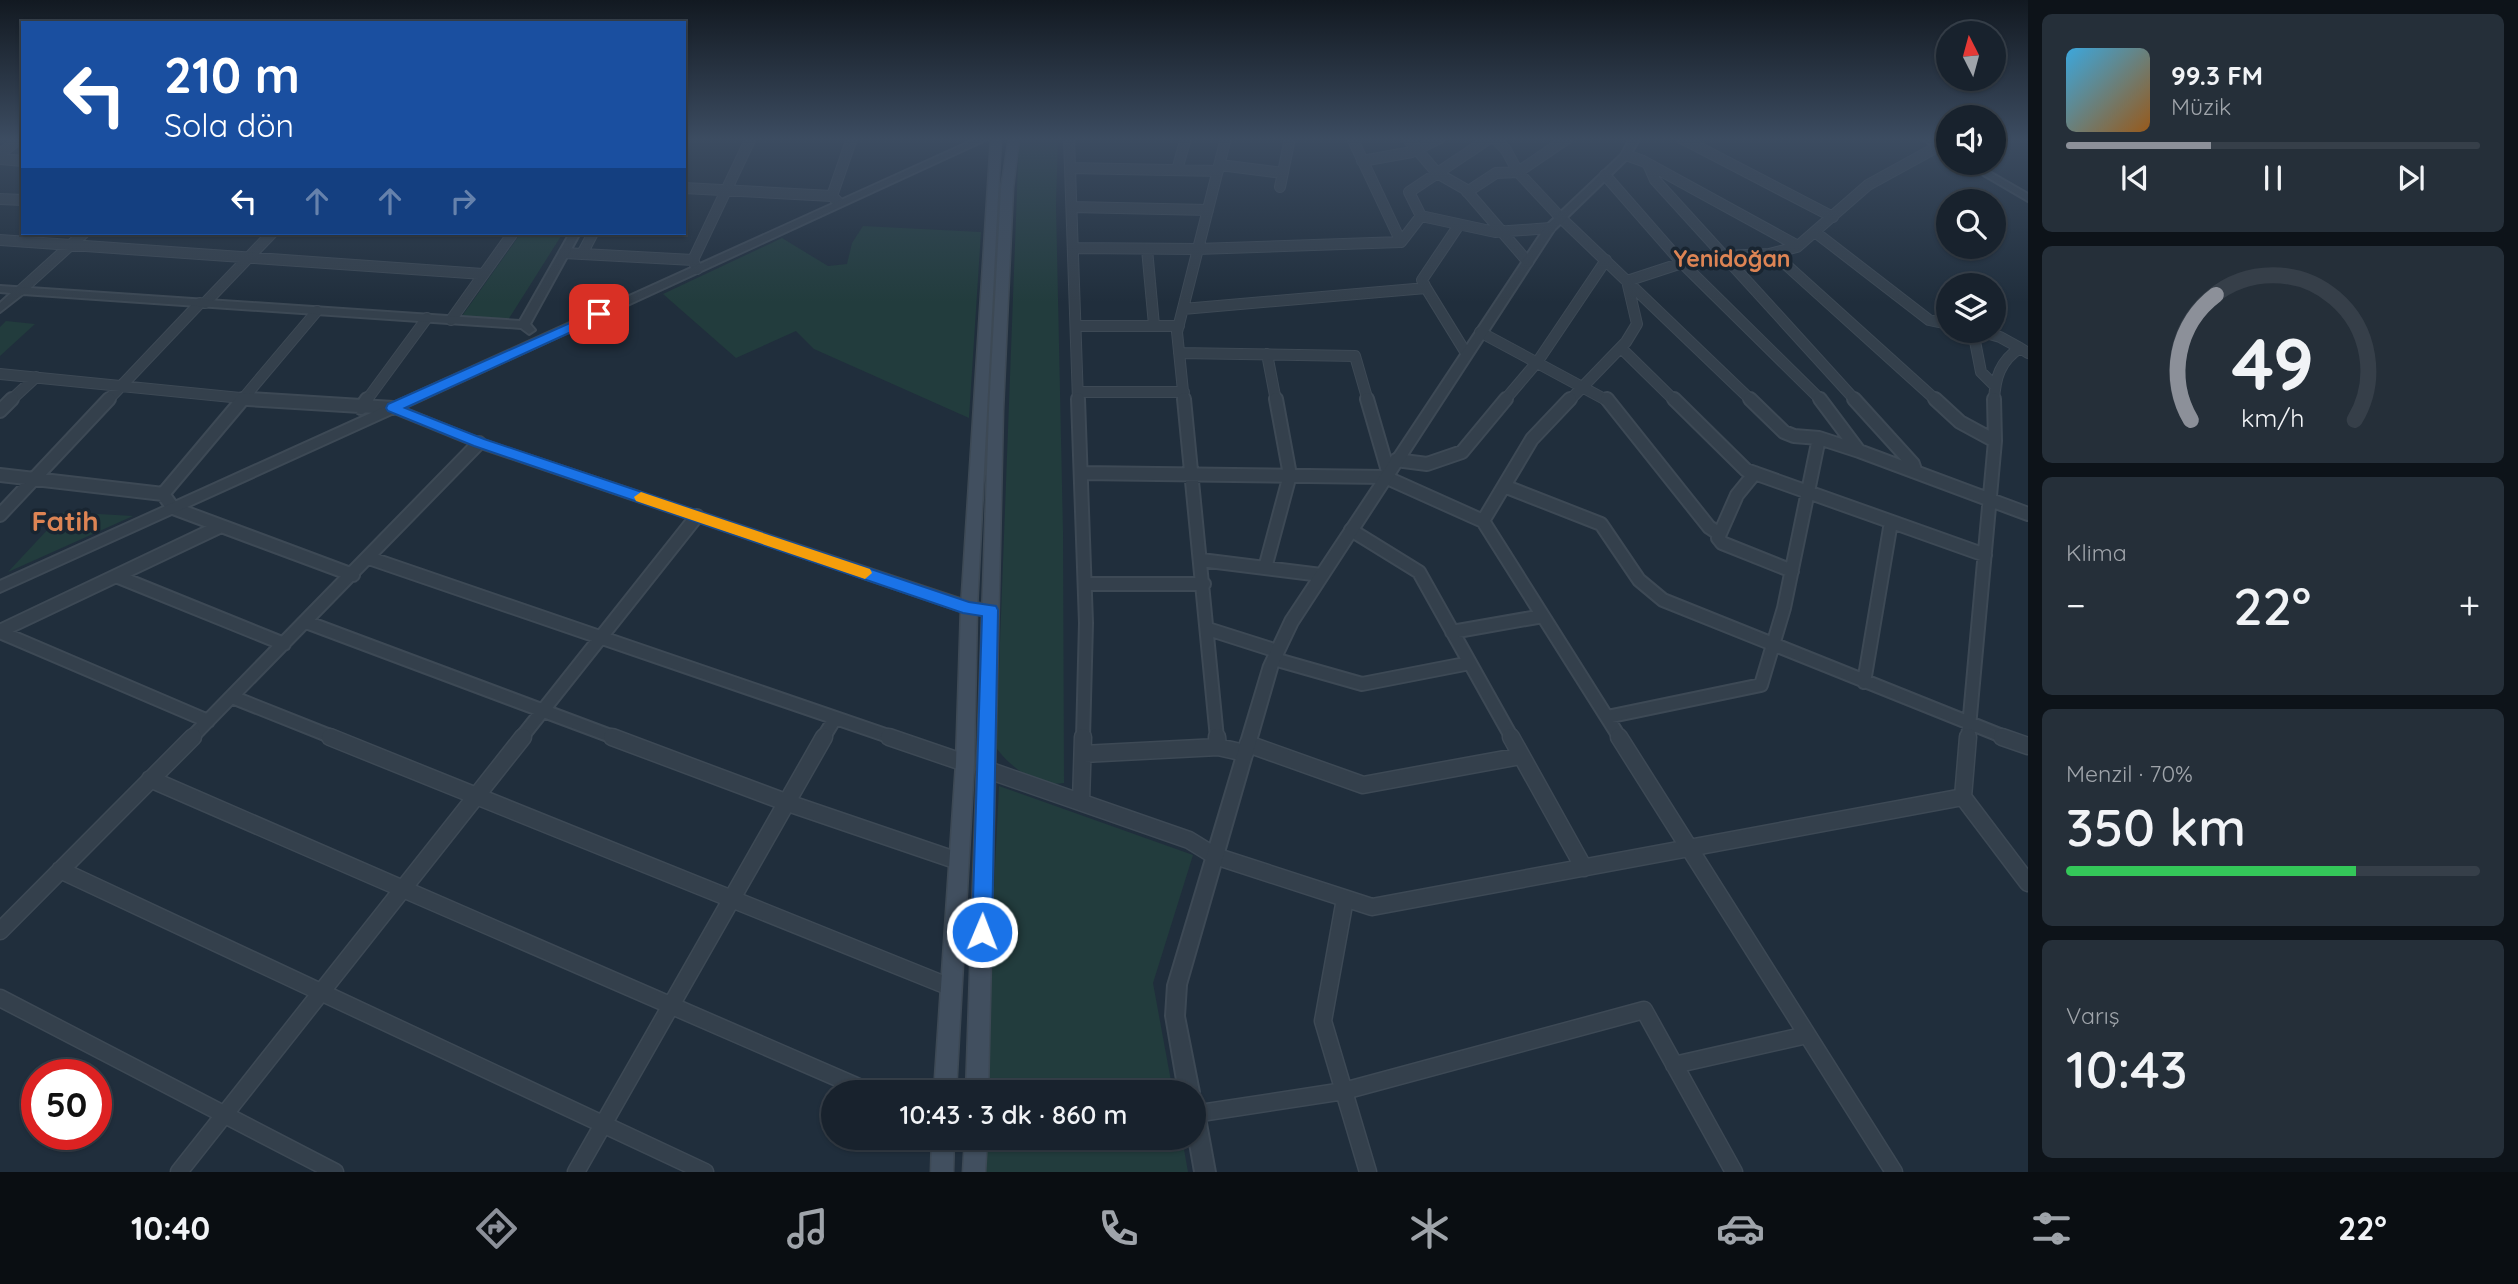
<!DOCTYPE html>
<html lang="tr">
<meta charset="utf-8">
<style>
:root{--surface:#18222d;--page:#252f39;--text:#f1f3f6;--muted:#9fa4aa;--line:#363f49;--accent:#8c9099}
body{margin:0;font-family:Quicksand,sans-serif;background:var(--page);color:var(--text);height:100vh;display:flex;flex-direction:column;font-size:26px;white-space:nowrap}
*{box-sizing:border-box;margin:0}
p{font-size:23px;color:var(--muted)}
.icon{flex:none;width:38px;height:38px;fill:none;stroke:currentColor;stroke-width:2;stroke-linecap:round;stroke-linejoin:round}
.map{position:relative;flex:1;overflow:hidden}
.details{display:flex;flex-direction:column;gap:14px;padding:14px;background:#0d1319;width:490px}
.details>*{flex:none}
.top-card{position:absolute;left:21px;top:21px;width:665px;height:214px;border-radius:0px;box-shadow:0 2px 5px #0004,0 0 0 2px var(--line);background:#1a4fa0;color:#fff;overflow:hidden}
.needle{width:46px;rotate:354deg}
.fabs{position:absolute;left:1936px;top:21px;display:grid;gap:14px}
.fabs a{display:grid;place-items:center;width:70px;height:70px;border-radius:50%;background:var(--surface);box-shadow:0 2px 5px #0004,0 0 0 2px var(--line);font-size:35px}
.speed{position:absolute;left:21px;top:1059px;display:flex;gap:14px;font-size:35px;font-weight:700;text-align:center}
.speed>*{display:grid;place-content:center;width:91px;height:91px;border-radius:50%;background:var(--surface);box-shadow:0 2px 5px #0004,0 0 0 2px var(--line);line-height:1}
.speed .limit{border:10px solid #d22;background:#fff;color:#111}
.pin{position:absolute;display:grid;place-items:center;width:60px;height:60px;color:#fff;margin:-30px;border-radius:14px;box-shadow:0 4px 10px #0006}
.me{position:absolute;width:77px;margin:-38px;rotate:1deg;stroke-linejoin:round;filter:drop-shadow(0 0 5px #0008)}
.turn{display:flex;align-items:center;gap:24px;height:147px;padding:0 28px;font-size:32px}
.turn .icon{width:91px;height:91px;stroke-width:2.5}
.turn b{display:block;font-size:49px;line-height:60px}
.lanes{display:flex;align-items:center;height:66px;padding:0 28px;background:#0003;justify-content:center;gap:35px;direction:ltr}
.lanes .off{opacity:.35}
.big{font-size:52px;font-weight:600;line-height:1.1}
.details .card{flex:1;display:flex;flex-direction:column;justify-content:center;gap:10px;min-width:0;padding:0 24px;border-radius:10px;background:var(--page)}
.details .dial{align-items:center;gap:0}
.dial svg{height:182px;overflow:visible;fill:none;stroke:var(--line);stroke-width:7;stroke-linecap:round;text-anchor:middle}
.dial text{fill:var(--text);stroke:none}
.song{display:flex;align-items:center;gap:21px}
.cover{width:84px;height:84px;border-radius:10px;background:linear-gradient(135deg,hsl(200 70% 55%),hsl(30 70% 35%))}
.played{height:7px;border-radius:4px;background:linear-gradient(90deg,var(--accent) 35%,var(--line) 35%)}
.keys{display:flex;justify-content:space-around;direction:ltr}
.heat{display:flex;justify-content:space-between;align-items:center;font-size:38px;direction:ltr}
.charge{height:10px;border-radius:5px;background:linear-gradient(90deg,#34c759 70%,var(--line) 0)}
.trip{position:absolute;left:821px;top:1080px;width:385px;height:70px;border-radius:35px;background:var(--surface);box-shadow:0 2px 5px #0004,0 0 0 2px var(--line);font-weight:600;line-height:70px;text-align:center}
.menu{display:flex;height:112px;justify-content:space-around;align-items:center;background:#0a0e12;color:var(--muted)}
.menu .icon{width:49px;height:49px}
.menu .active{color:var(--accent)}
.menu b{font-size:32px;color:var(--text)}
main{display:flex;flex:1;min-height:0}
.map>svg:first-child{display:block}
.green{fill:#223c3d}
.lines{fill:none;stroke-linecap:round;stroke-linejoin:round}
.minor-far2-casing{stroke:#3d4955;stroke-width:12}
.minor-far1-casing{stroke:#3d4955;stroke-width:16}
.minor-casing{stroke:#3d4955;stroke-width:19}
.tertiary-casing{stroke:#3d4955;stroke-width:4}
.secondary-casing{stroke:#3d4955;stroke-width:3}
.minor-far2{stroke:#34404c;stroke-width:10}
.minor-far1{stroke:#34404c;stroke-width:12}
.minor{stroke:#34404c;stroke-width:16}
.tertiary{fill:#34404c;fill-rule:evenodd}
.secondary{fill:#414f5f;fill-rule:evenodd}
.wall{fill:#3a4a5a}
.route{fill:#1a73e8;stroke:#114b97;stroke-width:2}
.slow{fill:#f59e0b}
.labels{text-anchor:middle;stroke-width:7;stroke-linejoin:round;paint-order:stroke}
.far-district-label{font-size:23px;font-weight:bold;fill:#dd8454;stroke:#192531}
.district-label{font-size:28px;font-weight:bold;fill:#dd8454;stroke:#192531}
</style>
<main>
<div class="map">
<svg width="2028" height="1172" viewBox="0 0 2028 1172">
<rect width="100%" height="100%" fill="#202e3c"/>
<!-- green -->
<path class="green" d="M1019 138H1058L1056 205 1063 531 1064 783C1036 788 1012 768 996 748Z
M863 226 981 232 969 418 814 349 796 331 736 358 663 294 782 238 828 266 847 264 852 243Z
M521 233H563L508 320 462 316Z
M6 321 35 324 0 356V327Z
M64 512 133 516 8 572Z
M999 786 1193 855 1153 983 1173 1092H984Z
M982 1138H1182L1188 1172H981Z"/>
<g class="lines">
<defs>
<path id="minor-far2" d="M1069 138 1078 401
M1352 138 1401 242
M1407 138 1437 173 1465 189 1528 262
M1495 138 1506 150 1518 172 1561 218 1752 401
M1681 138 1833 217
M0 154 20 138
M1626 155 1643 161 1798 246
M0 159 23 161
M1362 161 1412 152 1440 138
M1648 164 1655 180 1856 401
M1220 165 1283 173
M1070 168 1218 171
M1177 170 1186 138
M1605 175 1682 263 1822 401
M1280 187 1290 138
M684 188 832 196
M1467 192 1496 173 1518 172 1568 138
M0 199 23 200
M838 202 832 196 852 138
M1072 207 1208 210
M1421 216 1409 192 1490 138
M1815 232 1929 320 1948 324
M0 240 483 274
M1073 248 1197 249 1401 242 1421 216 1495 232 1550 228
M1147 249 1154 325
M564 253 693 260
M1773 253 1937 401
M582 254 593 233
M697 269 693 260 751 138
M1426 288 1422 280 1459 225
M21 290 84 233
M205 303 272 233
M1183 309 1426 288 1466 353
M451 320 513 233
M1076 326H1179
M1973 331 1981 372 1995 386
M1979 331 2000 337 2020 348
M1480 332 1608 401
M1621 348 1675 401
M1179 353 1355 356 1368 401
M1267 354 1276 401
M0 374 271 401
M1079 392H1184
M10 401 36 377
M107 401 200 303
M241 401 317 311
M366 401 427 318
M1184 401 1177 332 1226 138
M1504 401 1538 361 1606 260
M1569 401 1626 342 1637 324 1627 281 1682 263 1723 256 1769 254 1797 247 1868 185 1939 146
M1994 401C1995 378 2000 361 2020 348L2028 353"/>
<path id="minor-far1" d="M243 399 163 494 173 508 353 575
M248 399 393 408
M1078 399 1086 623 1083 738
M1184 399 1217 738
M1367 399 1388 471
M1607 399 1709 527 1718 533
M1674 399 1746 470 1985 555
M1750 399 1784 432 1794 436 1819 438 1859 451 2028 514
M1820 399 1859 451
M1854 399 1913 464 1915 470
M1935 399 1960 422 1995 441
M361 408 367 399
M0 411 12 399
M1396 460 1427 464 1462 452 1506 399
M1082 473 1385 477 1483 521 1620 738
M1755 473 1737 495 1718 538 1722 543 1792 571
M0 475 163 494
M1504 486 1601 524 1639 580 1663 600 2007 738
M0 515 109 399
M1483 521 1532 439 1570 399
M1351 530 1419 572 1512 738
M369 558 894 738
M1201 560 1321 575
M1265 568 1290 475 1276 399
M116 576 284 644
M1085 584H1204
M306 622 616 738
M1208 629 1277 651
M0 631 221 526
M0 632 208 721
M1452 632 1543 616
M1274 659 1362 684 1470 663
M1864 682 1891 522
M232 697 335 738
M1607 717 1761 685 1784 608 1819 438
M191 738 479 443
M521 738 697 516
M823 738 834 720
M1968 738 1995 441 1994 399"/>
<path id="minor" d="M330 737 950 987
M612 737 788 803 958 861
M889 737 965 763
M1217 737 1218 747
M1511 737 1584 868
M1619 737 1894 1172
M2002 737 2028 746
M1248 744 1363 785 1521 756
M1083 754 1218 747 1245 753
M985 769 1189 840 1215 856 1372 907 1963 797 2028 883
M150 779 870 1092
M1963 797 1968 737
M1081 802 1083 737
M60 870 705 1172
M1345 899 1323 1021 1368 1172
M0 931 193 737
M0 998 335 1172
M1674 1065 1807 1035
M1194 1114 1344 1091 1644 1010 1734 1172
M179 1172 523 737
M576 1172 824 737"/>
<path id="tertiary" d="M978 138H990L404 408 483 440 969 602 995 606 997 610 995 614 990 616 964 612 475 446 394 413 0 592V581Z
M1630 138H1640L1629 157 1554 230 1297 625 1278 665 1186 985 1184 1016 1199 1092 1194 1100V1092H1179L1166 1016 1168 985 1264 665 1286 618 1546 226 1622 154Z
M1920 138H1932L1948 147V154Z
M1963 163H1974L2028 194V201Z
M570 233H580L530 324 535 330 529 334 521 328 23 294 0 312V303L11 293 0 292V286L520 321Z
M1194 1102 1201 1105 1204 1112 1215 1172H1195L1189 1138H1194Z"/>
<path id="secondary" d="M991 138H1001L977 608 974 763 956 1092H934L956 763 961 608Z
M1009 138H1019L1013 188 1003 410 988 1092H966L989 410 1001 188Z
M932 1138H954L953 1172H931Z
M965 1138H987L985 1172H963Z"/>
</defs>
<!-- minor-far2 casing -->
<use href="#minor-far2" class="minor-far2-casing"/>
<!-- minor-far1 casing -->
<use href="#minor-far1" class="minor-far1-casing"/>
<!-- minor casing -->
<use href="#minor" class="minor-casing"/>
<!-- tertiary casing -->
<use href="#tertiary" class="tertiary-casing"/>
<!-- secondary casing -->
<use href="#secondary" class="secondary-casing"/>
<!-- minor-far2 -->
<use href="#minor-far2" class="minor-far2"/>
<!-- minor-far1 -->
<use href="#minor-far1" class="minor-far1"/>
<!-- minor -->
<use href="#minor" class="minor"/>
<!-- tertiary -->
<use href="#tertiary" class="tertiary"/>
<!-- secondary -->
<use href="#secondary" class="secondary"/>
</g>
<!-- wall -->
<path class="wall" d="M115 233H138L137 234 116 235Z"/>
<!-- sky -->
<linearGradient id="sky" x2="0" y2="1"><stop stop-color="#121921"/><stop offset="0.46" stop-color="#3c4c61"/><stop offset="1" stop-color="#3c4c61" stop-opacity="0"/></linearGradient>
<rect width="2028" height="302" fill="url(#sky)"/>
<!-- route -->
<path class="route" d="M599 310 604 311V317L405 408 484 439 969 602 996 606 998 610 992 932 989 939 982 941 975 939 972 932 982 616 963 613 474 446 388 411 386 408 388 404Z"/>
<!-- slow -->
<path class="slow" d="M641 492 870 569 872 573 865 579 636 501 634 497Z"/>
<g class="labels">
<!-- far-district labels -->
<g class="far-district-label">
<text x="1732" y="267">Yenidoğan</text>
</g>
<!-- district labels -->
<g class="district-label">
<text x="65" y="531">Fatih</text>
</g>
</g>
</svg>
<div class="fabs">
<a><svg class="needle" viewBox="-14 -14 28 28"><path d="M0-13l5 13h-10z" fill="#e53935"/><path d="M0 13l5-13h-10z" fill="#9fa4aa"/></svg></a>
<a><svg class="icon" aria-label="sound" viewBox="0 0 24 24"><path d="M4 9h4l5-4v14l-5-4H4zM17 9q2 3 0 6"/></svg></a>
<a><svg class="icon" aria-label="search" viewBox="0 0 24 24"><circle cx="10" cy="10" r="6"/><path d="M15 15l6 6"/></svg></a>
<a><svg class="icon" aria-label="layers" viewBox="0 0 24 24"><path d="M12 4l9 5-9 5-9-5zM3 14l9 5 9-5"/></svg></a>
</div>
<div class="speed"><div class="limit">50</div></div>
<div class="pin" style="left:599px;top:314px;background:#d93025"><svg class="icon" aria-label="arrive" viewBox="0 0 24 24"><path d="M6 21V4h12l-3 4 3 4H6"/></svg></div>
<svg class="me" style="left:982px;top:932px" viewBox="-20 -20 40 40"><circle r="17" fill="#1a73e8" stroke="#fff" stroke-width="3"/><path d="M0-11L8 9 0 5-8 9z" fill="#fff"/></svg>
<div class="trip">10:43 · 3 dk · 860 m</div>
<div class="top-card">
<div class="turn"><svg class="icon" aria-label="left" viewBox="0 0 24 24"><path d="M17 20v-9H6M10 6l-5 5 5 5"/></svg><div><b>210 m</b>Sola dön</div></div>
<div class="lanes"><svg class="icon" aria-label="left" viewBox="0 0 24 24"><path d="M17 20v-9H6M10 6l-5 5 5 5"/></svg><svg class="icon off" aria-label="ahead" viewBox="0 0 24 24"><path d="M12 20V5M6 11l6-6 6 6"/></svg><svg class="icon off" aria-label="ahead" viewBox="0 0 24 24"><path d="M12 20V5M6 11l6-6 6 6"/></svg><svg class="icon off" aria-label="right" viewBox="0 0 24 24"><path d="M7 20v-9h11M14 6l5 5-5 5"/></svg></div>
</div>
</div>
<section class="details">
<div class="card">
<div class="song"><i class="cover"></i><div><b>99.3 FM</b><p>Müzik</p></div></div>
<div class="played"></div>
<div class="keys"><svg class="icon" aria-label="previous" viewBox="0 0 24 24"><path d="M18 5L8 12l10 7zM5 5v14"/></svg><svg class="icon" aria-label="pause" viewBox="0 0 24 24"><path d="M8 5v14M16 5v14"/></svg><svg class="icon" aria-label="next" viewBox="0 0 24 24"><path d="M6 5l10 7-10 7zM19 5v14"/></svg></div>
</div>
<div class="card dial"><svg viewBox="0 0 100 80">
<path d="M14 69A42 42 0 1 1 86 69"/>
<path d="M14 69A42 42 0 0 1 25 14" stroke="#8c9099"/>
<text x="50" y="56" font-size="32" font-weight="700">49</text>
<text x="50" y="72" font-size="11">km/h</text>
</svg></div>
<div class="card"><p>Klima</p>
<div class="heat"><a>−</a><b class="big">22°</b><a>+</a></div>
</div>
<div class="card"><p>Menzil · 70%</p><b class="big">350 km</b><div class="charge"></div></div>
<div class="card"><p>Varış</p><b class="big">10:43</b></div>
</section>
</main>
<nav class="menu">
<b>10:40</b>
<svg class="icon active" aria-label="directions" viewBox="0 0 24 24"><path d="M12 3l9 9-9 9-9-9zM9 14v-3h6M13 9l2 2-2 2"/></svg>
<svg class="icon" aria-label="music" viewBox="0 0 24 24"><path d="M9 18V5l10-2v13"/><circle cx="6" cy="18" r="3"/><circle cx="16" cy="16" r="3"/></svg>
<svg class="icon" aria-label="phone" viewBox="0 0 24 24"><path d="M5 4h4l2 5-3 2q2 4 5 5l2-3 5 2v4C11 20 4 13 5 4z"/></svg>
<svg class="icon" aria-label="climate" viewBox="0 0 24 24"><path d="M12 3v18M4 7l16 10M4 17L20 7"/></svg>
<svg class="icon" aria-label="car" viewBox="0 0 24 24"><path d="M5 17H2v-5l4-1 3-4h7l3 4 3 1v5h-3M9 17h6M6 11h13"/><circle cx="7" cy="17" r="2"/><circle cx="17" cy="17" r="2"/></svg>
<svg class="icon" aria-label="filters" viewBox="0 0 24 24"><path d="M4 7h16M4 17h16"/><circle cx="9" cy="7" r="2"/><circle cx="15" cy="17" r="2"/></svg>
<b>22°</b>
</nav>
